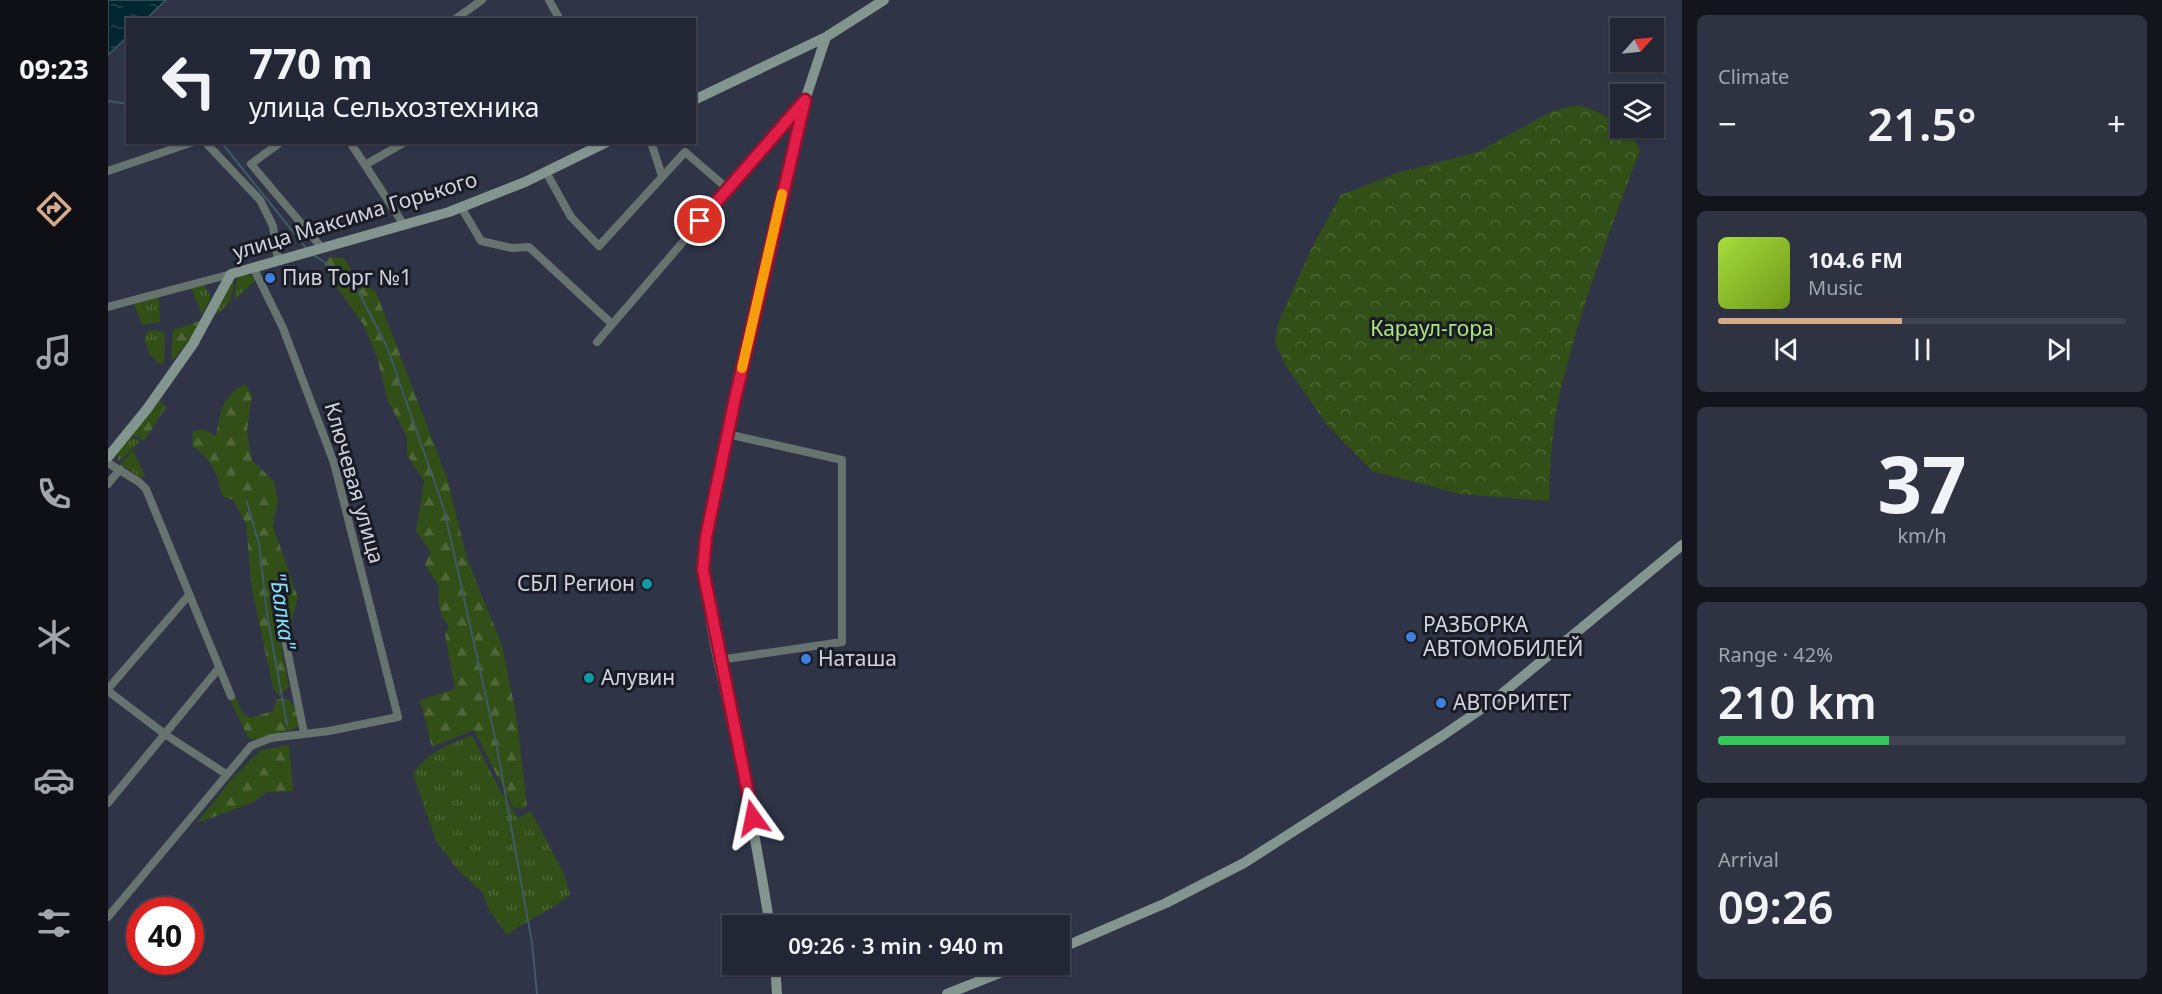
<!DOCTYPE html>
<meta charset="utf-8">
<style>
:root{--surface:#232735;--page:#2f3341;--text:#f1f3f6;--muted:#a3a5ad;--line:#404450;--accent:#d6ab8b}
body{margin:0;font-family:"Noto Sans",sans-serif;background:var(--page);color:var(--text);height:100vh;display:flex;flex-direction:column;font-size:22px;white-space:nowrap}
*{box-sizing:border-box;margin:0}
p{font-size:20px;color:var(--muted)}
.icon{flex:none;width:33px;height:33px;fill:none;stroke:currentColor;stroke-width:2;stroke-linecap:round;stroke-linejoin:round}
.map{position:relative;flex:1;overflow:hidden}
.side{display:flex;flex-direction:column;gap:15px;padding:15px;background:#13151d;width:480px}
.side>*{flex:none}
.hud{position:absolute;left:18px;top:18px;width:570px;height:126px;border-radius:0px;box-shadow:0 2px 4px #0004,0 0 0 2px var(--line);background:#232735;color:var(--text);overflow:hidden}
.needle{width:39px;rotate:63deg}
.controls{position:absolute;left:1502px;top:18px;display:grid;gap:12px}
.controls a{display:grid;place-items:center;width:54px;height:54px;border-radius:0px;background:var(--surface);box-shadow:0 2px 4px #0004,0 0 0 2px var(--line);font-size:30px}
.speed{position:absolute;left:18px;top:897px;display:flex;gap:12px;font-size:30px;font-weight:700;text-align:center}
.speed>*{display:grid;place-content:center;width:78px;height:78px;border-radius:50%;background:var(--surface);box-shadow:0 2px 4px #0004,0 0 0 2px var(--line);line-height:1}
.speed .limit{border:9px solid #d22;background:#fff;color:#111}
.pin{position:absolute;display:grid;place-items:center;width:51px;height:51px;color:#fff;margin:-26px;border:3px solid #fff;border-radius:50%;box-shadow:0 2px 6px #0007}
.me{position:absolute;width:66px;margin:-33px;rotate:348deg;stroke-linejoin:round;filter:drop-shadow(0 0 4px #0008)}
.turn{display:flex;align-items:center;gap:21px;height:126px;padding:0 24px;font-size:27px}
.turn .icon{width:78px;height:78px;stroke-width:2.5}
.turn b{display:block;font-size:42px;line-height:51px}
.big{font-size:45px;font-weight:600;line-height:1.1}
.side .tile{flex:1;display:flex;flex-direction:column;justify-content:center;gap:9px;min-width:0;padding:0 21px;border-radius:9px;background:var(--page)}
.side .dial{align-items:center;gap:0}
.dial b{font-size:78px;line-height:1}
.song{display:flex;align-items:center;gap:18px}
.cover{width:72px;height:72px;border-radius:9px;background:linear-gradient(135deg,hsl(80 70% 55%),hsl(80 70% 35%))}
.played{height:6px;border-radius:3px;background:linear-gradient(90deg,var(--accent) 45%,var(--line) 45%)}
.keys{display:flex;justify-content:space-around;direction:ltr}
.heat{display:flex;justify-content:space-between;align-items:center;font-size:33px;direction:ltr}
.charge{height:9px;border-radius:4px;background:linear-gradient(90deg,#34c759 42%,var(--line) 0)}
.trip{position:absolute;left:614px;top:915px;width:348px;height:60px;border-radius:0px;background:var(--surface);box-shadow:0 2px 4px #0004,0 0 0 2px var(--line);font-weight:600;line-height:60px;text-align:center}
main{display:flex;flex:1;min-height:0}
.tab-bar{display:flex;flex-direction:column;width:108px;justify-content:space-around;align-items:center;background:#0e1015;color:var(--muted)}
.tab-bar .icon{width:42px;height:42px}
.tab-bar .current{color:var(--accent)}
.tab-bar b{font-size:27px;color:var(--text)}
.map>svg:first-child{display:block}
.grass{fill:url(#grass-tufts)}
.forest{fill:url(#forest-firs)}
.park{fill:url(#park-crowns)}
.water{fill:url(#water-ripples);stroke:#3f5a66;stroke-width:1.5}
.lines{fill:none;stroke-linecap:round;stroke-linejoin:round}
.stream{stroke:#3f5a66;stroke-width:2}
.street{stroke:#67736f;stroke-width:8}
.secondary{stroke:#82958f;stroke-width:10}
.route-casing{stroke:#92132f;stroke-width:15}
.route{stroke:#e11d48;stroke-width:10}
.slow{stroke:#f59e0b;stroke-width:10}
.shop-dot{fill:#3f7fe0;stroke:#1a1c25;stroke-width:2}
.culture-dot{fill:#0f9aa8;stroke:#1a1c25;stroke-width:2}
.labels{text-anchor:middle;stroke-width:6;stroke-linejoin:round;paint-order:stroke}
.street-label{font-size:21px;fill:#d1d4e0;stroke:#1a1c25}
.poi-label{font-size:21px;fill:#d1d4e0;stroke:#1a1c25;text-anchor:start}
.park-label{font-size:21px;fill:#ace77d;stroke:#1a1c25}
.water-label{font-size:22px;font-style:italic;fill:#89def9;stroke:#1a1c25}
</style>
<main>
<nav class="tab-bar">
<b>09:23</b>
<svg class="icon current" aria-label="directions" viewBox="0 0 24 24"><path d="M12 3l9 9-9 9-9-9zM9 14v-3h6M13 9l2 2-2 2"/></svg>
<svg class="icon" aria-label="music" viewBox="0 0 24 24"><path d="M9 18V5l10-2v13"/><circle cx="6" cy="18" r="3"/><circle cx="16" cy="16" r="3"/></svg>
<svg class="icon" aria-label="phone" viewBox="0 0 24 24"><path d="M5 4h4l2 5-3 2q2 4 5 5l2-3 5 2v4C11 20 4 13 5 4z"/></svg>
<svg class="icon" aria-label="climate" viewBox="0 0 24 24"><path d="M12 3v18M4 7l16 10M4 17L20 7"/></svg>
<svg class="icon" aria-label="car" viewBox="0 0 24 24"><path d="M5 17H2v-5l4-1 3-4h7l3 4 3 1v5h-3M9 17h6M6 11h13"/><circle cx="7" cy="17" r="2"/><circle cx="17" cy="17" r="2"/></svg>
<svg class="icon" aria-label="filters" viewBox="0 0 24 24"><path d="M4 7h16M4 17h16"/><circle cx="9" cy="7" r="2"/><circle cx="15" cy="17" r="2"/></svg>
</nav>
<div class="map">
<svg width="1574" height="994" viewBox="0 0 1574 994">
<defs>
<pattern id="grass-tufts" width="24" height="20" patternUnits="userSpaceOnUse" patternTransform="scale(1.5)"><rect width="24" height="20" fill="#324f17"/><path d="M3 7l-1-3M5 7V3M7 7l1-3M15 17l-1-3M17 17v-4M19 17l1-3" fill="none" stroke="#4f6738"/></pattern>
<pattern id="forest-firs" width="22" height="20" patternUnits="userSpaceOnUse" patternTransform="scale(1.5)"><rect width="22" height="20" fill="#324f17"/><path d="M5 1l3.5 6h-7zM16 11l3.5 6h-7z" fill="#4f6738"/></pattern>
<pattern id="park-crowns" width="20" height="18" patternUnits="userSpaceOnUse" patternTransform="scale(1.5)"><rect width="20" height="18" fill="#324f17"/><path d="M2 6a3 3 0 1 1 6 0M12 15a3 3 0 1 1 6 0" fill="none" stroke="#4f6738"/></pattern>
<pattern id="water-ripples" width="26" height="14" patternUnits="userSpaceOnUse" patternTransform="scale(1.5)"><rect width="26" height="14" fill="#002631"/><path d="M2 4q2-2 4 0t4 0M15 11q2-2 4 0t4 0" fill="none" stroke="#24454f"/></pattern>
</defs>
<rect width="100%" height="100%" fill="#2f3447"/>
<!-- grass -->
<path class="grass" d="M137 274 143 275 148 280 126 300 129 278Z
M126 279C126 295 121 308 105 316Z
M90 285 96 286 103 297 94 315 83 288Z
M51 297 52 322 34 325 26 304Z
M48 330 57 333 56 364H52L42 355 36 338 40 331Z
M21 438 30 439 31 442 11 462 9 453Z
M25 450 37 476 33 478 13 464Z
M364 735 391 788 410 818 423 811 456 874 462 894C443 912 419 919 399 935L381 910 375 893 350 870 328 841 305 774C319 752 340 745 364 735Z"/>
<!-- forest -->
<path class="forest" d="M221 257 236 258 245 273 268 292 339 478 359 559 394 645 409 720 419 807 406 809 366 730 324 747 312 700 347 689 337 634 341 627C331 614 329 602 331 586L317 565 323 552 308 531 316 481 299 455V437L280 401 269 357 255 324 221 277 216 265Z
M91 321 86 334 66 359 63 358 65 330Z
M137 384 144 394 139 431 144 461 166 481 170 501 165 526 190 598 182 625 170 631 181 687 171 695 165 688 144 589 138 524 125 500 114 496C110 475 104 459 85 447L84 432 95 429 108 436C113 410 113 397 137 384Z
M52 401 58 407 36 441 31 437 23 436Z
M124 696H127L134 712 142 718 165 711 168 700C186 694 188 711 191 724L186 729 144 740 139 736 122 699Z
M181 745 185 791 158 792 146 802 89 823 123 780 153 750Z"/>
<!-- park -->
<path class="park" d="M1470 105 1490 112 1512 124V128L1521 130 1532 150C1502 230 1472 309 1452 392 1444 428 1442 465 1441 501L1352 494 1264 471 1220 426 1178 366 1167 343 1170 323 1206 243 1233 195 1289 173 1370 152 1444 111Z"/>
<!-- water -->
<path class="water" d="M0 0H58L38 19 20 20 19 37 0 55Z"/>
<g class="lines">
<!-- stream -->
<path class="stream" d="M0 101 20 104
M113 142 198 248
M204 254 245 281 279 347 336 509 388 742 424 943 429 994
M139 502 151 544 159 614 179 725"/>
<!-- street -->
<path class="street" d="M441 0 452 20
M346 20 374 0
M97 142 152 200 165 226 170 261
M173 142 143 164 214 248
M242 142 296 225
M543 142 554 176
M257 165 297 142
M0 171 85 142
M438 172 463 217 491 246 577 152 620 189
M353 207 373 241 404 248 421 247 504 324
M0 307 123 274
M489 342 696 101
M0 463 31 482 38 489 123 696
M0 484 12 469
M174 624 196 733
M611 660 734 642V460L619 434
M0 689 81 595
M0 691 58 735 118 774
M0 803 111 668
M0 917 143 746 163 738 221 731 290 717 226 463 175 328 145 267"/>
<!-- secondary -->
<path class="secondary" d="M586 100 718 37 776 0
M0 457 39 409 85 344 123 274 341 212 417 182 499 142
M662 926C651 859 639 793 625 727 612 665 593 600 598 537L677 181 697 100 718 37
M951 949 1058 903 1136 863 1334 736 1385 701 1574 545
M667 964 669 994
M839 994 914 964"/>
</g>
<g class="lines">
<defs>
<path id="route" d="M592 221 697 100 626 403 598 537 595 570 645 818"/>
</defs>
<!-- route casing -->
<use href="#route" class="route-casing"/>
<!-- route -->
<use href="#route" class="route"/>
<!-- slow -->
<path class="slow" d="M634 368 674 194"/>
</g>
<!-- markers -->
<g class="shop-dot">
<circle cx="162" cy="278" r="6"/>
<circle cx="1303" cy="637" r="6"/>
<circle cx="698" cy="659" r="6"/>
<circle cx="1333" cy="703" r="6"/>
</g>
<g class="culture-dot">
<circle cx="539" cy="584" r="6"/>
<circle cx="481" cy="678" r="6"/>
</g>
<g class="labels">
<!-- street labels -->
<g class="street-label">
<text transform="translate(247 216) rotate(-17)" y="7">улица Максима Горького</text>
<text transform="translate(246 483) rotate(74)" y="7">Ключевая улица</text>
</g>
<!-- poi labels -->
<g class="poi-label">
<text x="174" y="285">Пив Торг №1</text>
<text x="527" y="591" text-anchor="end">СБЛ Регион</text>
<text x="1315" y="632">РАЗБОРКА<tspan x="1315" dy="24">АВТОМОБИЛЕЙ</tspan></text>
<text x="710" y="666">Наташа</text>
<text x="493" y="685">Алувин</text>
<text x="1345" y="710">АВТОРИТЕТ</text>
</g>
<!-- park labels -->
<g class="park-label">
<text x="1324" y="336">Караул-гора</text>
</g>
<!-- water labels -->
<g class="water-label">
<text transform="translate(175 611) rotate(82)" y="8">"Балка"</text>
</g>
</g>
</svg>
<div class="controls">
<a><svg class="needle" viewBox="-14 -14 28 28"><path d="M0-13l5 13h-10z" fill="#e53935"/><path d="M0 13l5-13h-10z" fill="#a3a5ad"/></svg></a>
<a><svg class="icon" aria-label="layers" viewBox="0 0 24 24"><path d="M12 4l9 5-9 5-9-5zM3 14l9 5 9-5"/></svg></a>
</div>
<div class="speed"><div class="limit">40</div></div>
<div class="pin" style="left:592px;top:221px;background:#d93025"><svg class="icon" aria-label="arrive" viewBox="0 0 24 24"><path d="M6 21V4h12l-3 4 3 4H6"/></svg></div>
<svg class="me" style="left:645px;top:818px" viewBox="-20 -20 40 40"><path d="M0-17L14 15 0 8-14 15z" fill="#e11d48" stroke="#fff" stroke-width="4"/></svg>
<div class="trip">09:26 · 3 min · 940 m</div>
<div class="hud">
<div class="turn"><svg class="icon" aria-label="left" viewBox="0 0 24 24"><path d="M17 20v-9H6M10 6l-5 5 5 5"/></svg><div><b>770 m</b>улица Сельхозтехника</div></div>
</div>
</div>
<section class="side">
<div class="tile"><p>Climate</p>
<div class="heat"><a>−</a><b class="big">21.5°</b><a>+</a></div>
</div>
<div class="tile">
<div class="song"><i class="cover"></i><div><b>104.6 FM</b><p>Music</p></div></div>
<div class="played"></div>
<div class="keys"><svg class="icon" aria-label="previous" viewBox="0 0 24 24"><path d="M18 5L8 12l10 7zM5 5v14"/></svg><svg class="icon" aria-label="pause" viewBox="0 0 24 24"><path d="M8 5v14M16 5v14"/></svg><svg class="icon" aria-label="next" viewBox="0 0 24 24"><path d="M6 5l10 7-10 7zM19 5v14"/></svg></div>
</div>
<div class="tile dial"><b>37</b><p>km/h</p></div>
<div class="tile"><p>Range · 42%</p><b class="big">210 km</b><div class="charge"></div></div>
<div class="tile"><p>Arrival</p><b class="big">09:26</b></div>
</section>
</main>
